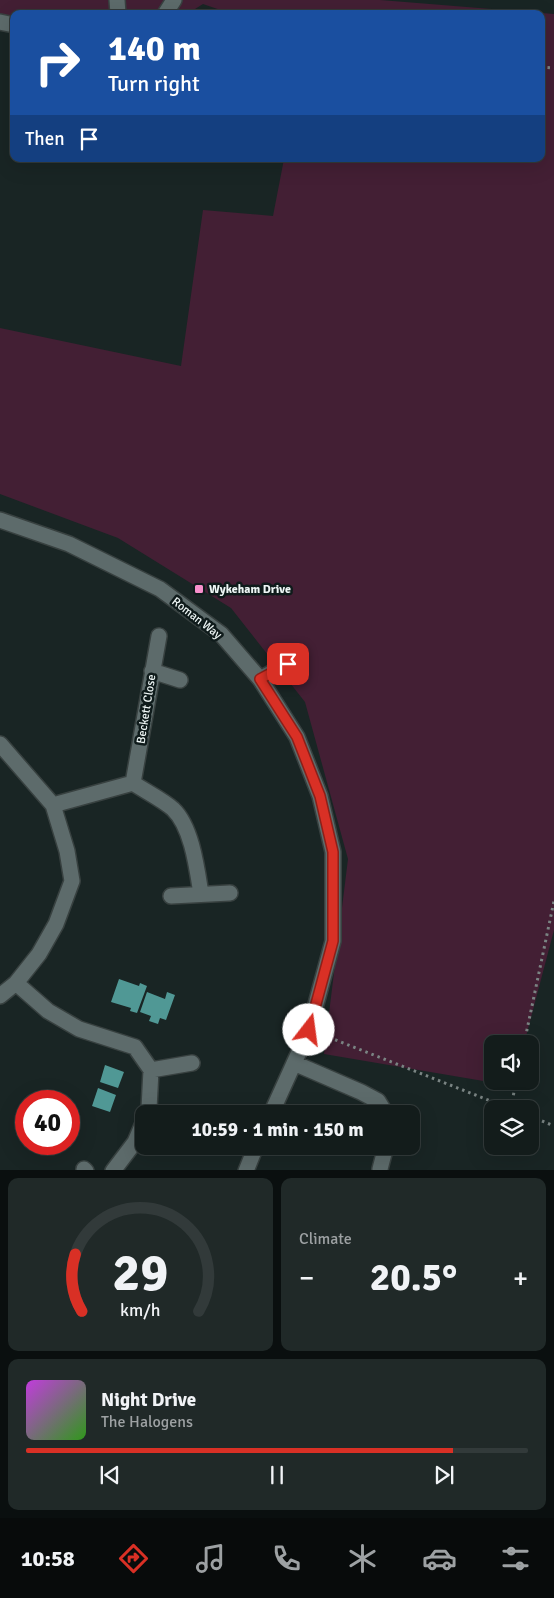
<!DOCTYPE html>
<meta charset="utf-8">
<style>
:root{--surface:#131c1b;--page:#202928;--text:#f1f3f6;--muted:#9da1a3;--line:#323a3a;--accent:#d93025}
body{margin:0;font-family:Signika,sans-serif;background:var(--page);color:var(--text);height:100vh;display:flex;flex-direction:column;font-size:19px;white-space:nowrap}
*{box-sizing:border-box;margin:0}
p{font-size:16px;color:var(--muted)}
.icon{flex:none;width:28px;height:28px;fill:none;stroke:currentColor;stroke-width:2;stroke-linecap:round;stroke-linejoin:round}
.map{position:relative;height:1170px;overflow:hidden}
.sheet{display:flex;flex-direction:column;gap:8px;padding:8px;background:#0a0f0f;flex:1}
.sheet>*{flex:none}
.guide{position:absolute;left:10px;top:10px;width:535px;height:152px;border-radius:10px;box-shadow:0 5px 20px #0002,0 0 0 1px var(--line);background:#1a4fa0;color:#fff;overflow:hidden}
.controls{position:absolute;left:484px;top:1035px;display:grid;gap:10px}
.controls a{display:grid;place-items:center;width:55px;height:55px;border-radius:10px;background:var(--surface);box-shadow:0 5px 20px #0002,0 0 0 1px var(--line);font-size:25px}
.speed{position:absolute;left:15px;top:1090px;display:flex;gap:10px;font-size:25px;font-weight:700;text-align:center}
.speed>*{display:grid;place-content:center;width:65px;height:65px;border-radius:50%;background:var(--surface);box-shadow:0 5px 20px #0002,0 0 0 1px var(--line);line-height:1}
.speed .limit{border:8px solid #d22;background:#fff;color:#111}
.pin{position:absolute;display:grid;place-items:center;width:42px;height:42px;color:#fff;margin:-21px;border-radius:10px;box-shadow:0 2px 8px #0006}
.me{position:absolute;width:55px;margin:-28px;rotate:15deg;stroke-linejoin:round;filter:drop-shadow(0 0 4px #0008)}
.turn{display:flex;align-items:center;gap:18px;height:105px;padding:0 15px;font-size:22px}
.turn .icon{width:65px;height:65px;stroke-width:2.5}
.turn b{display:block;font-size:35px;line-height:42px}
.then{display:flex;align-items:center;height:48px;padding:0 15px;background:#0003;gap:10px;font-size:19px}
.big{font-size:38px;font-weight:800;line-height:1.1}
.sheet .card{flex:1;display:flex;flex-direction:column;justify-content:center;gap:8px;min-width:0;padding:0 18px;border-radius:10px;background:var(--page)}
.sheet .dial{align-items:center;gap:0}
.dial svg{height:130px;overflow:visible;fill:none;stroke:var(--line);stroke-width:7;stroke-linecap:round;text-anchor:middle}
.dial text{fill:var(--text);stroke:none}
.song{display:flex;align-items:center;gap:15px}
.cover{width:60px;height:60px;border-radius:8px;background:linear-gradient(135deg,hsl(290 70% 55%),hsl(110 70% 35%))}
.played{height:5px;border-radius:2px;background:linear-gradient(90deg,var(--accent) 85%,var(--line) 85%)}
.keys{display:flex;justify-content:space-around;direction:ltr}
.heat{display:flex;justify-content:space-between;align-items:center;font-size:28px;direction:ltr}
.sheet .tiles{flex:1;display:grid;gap:8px;grid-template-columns:1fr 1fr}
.card:last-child{grid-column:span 2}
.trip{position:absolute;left:135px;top:1105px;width:285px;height:50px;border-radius:10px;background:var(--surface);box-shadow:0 5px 20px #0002,0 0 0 1px var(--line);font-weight:800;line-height:50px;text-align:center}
.menu{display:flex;height:80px;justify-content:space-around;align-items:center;background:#080b0b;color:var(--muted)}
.menu .icon{width:35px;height:35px}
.menu .on{color:var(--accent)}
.menu b{font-size:22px;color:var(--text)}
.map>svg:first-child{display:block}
.green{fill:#431f34}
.building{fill:#509895}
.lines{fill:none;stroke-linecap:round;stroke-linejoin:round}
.minor-casing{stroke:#384140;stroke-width:18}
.path{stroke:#7a8483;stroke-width:3;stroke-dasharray:2.5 4;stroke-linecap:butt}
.minor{stroke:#5d6b6b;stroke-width:15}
.route-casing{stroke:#8d1f18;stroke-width:12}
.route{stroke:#d93025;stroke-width:9}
.poi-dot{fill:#f890cc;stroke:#0f1b1b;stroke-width:2}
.labels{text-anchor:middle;stroke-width:5;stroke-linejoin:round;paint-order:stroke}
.poi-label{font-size:12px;font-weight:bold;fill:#eff7f6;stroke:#0f1b1b;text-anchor:start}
.street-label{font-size:12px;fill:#eff7f6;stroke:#0f1b1b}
</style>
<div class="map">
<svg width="554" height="1171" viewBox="0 0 554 1171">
<rect width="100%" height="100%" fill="#192524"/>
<!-- green -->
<path class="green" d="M0 0H380L554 14V930L524 1044H492V1081H514L513 1086 324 1054 348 859 305 702 231 608 118 538 0 494V328L181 366 203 210 273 216 284 159H541V14H232L203 4 187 14H14V25L0 22Z"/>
<!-- building -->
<path class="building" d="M119 979 139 986 140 983 147 986 137 1013 130 1011 131 1008 111 1002Z
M147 992 165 999 167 992 175 995 166 1020 160 1018 158 1024 149 1021 151 1016 140 1012Z
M105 1065 124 1072 118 1088 100 1082Z
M98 1088 116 1095 110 1112 92 1106Z"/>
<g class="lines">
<defs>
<path id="minor" d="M117 0 118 14
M165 14 174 0
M0 22 14 25
M0 520 69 544 160 589 221 634 260 679 297 737 320 796 333 852V941L309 1030 271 1114
M152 671 180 680
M260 679 287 664
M0 744 53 805 67 851 72 881 56 924 39 954 16 983 0 996
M133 783 159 636
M53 805 133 783C145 791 163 800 173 809 192 827 197 869 201 894
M171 896 230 893
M16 983 48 1011 79 1029 135 1047 151 1070 149 1109 147 1114
M294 1063 361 1092 378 1101 386 1114
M151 1070 192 1063
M84 1169 86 1171
M380 1169 386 1146
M113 1171 135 1142 144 1121
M246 1171 256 1146"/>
</defs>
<!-- minor casing -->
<use href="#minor" class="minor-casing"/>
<!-- path -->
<path class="path" d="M541 67 554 68
M323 1035 511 1109
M524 1044 554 901
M511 1108 516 1081
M530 1116 554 1126"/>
<!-- minor -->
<use href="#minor" class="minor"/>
</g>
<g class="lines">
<defs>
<path id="route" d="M288 664 260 679 297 737 320 796 333 852V941L309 1030"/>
</defs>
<!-- route casing -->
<use href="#route" class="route-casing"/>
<!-- route -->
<use href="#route" class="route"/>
</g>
<!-- markers -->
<rect class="poi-dot" x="194" y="584" width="10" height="10" rx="2.5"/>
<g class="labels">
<!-- poi labels -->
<g class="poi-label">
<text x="209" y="593">Wykeham Drive</text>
</g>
<!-- street labels -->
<g class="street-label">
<text transform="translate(197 618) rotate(38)" y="4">Roman Way</text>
<text transform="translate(146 709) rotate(-81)" y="4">Beckett Close</text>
</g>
</g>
</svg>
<div class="controls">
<a><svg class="icon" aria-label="sound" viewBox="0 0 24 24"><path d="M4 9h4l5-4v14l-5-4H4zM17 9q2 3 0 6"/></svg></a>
<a><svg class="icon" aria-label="layers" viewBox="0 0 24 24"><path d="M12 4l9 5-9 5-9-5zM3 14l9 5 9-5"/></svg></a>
</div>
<div class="speed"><div class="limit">40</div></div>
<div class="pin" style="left:288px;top:664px;background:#d93025"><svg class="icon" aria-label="arrive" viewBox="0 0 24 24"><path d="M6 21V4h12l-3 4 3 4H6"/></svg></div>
<svg class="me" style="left:309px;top:1030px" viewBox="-20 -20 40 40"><circle r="19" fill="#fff"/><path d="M0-13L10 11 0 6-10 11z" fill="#d93025"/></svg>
<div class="trip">10:59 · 1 min · 150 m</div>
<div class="guide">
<div class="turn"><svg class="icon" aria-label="right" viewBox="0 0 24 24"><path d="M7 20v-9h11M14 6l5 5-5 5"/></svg><div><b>140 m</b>Turn right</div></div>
<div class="then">Then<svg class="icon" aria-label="arrive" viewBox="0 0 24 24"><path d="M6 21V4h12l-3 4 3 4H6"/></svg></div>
</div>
</div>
<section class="sheet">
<div class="tiles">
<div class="card dial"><svg viewBox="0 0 100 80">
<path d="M14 69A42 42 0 1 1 86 69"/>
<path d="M14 69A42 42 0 0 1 10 34" stroke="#d93025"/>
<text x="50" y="56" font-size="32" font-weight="700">29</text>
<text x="50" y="72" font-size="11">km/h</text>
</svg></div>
<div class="card"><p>Climate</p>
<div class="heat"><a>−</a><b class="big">20.5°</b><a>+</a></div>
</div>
<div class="card">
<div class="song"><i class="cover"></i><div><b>Night Drive</b><p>The Halogens</p></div></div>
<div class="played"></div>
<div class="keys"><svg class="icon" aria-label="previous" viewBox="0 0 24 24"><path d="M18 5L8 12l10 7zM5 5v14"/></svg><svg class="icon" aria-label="pause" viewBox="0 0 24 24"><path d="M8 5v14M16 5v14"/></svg><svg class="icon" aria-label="next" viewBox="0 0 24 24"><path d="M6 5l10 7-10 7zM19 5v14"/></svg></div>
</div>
</div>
</section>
<nav class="menu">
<b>10:58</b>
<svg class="icon on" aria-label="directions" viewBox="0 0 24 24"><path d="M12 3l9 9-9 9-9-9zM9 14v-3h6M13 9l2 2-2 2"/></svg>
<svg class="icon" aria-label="music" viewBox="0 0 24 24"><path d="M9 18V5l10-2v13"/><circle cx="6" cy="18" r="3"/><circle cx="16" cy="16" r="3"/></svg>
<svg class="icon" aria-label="phone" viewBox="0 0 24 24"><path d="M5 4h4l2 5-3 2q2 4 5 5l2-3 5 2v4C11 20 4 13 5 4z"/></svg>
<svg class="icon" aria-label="climate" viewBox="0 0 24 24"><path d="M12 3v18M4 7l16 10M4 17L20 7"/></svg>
<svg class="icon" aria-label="car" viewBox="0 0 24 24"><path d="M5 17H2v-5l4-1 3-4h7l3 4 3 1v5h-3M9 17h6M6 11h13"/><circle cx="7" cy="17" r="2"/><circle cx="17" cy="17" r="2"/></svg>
<svg class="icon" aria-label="filters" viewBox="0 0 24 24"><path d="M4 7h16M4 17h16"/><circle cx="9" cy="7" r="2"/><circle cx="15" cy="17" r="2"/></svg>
</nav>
